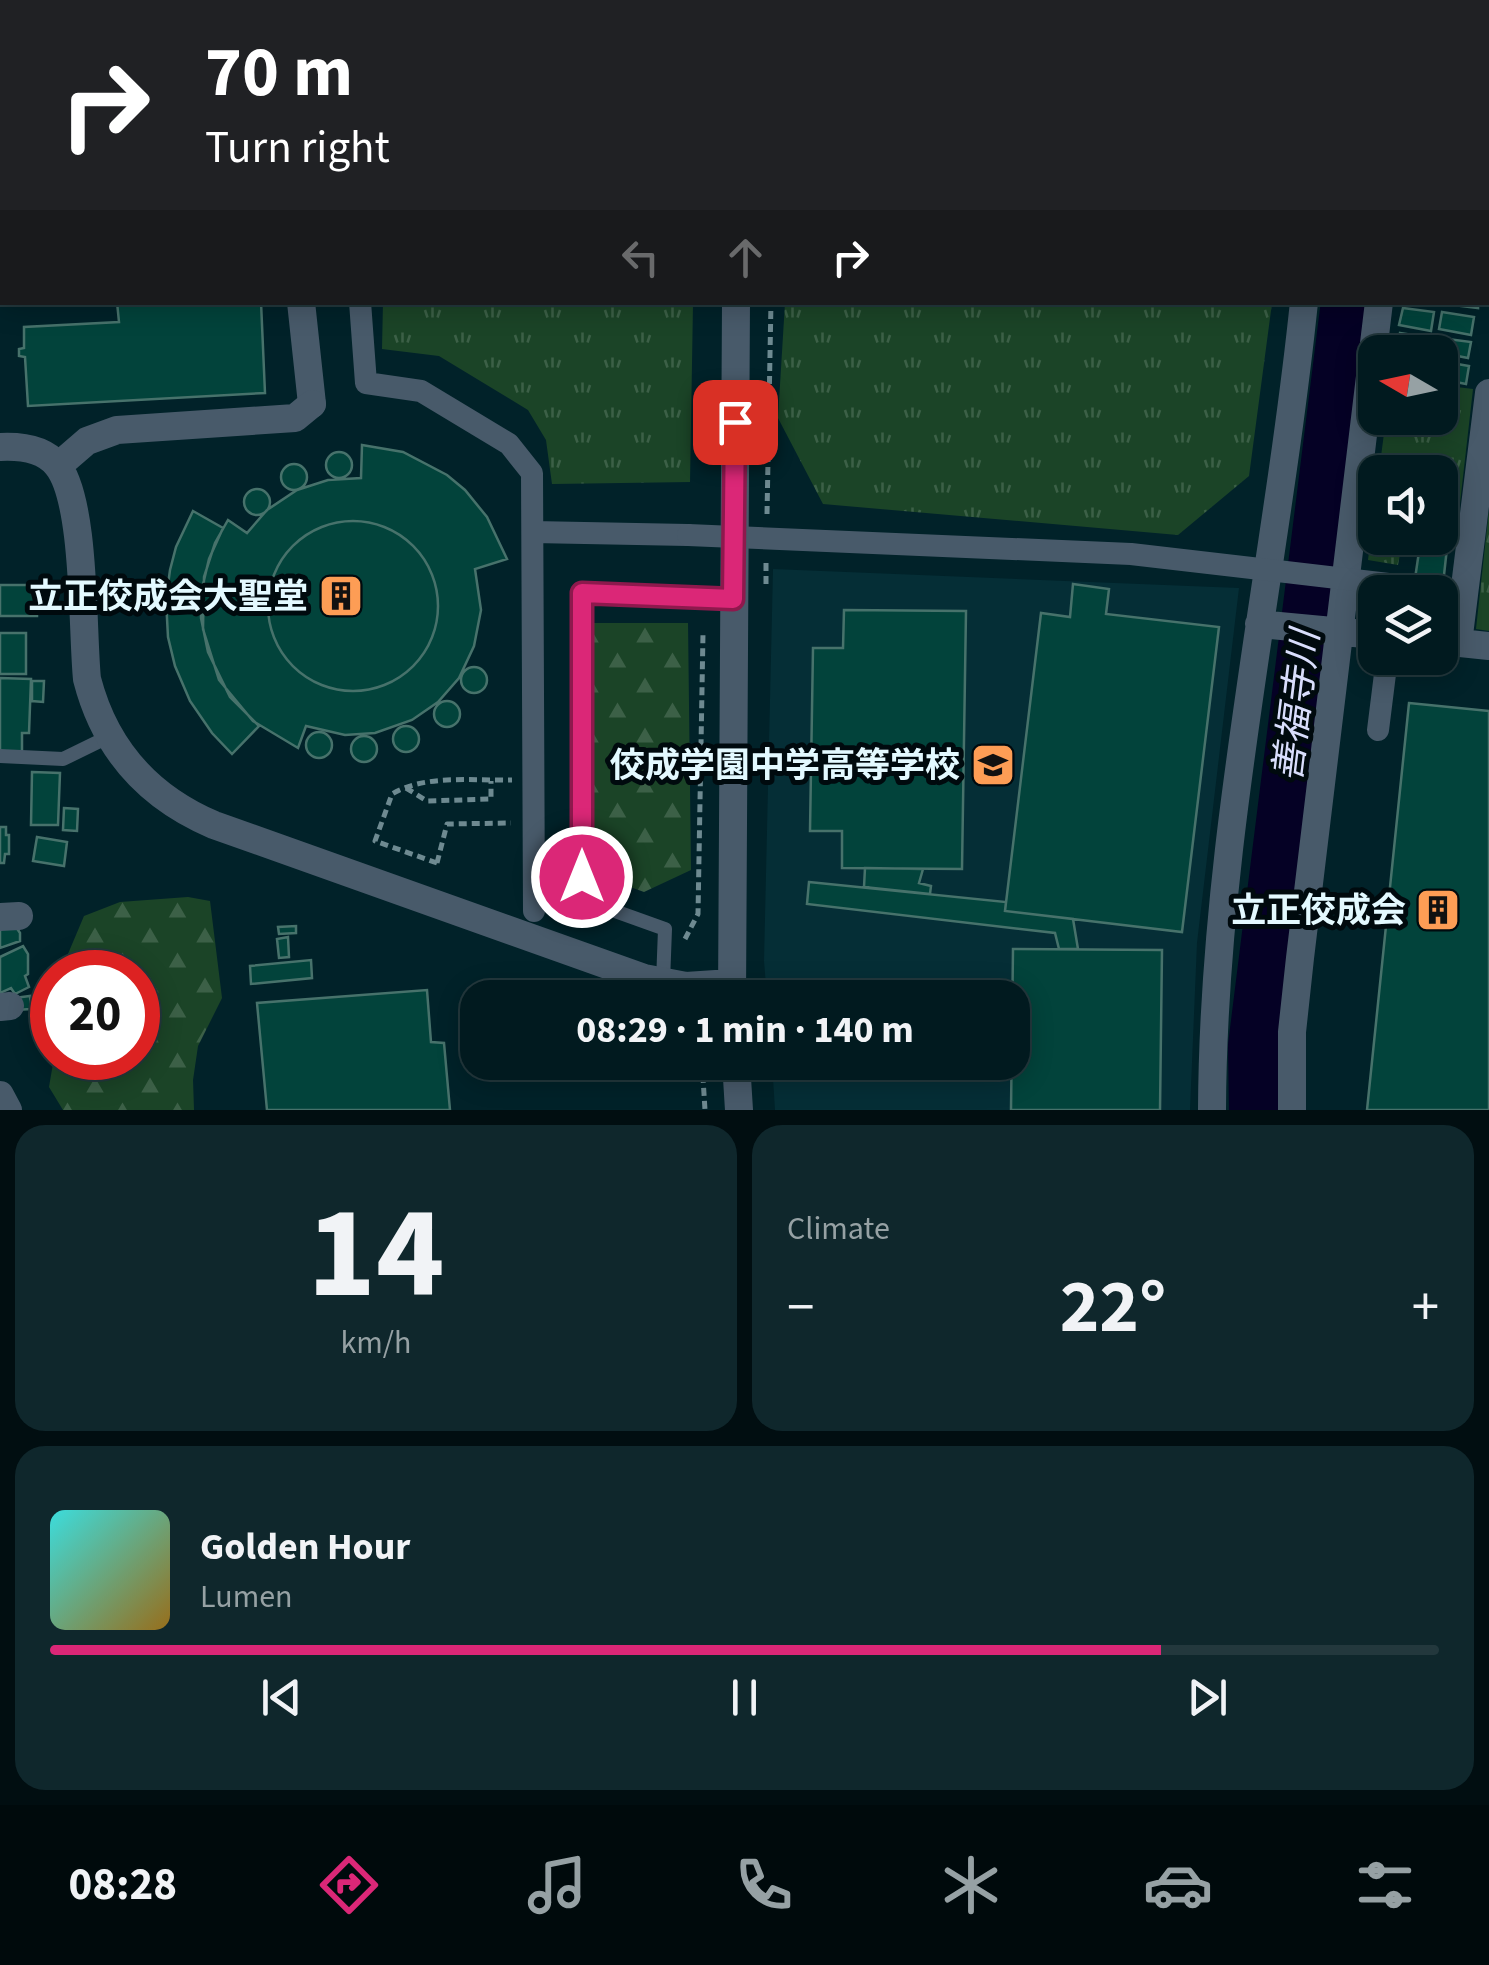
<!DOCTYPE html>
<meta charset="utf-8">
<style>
:root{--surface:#011a1f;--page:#0f272c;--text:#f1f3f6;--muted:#96a1a4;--line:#23383d;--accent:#db2777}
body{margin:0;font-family:"Source Sans 3","Noto Sans JP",sans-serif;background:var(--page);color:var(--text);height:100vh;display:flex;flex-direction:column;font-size:38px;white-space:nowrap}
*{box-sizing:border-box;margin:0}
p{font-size:32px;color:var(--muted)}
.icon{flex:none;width:55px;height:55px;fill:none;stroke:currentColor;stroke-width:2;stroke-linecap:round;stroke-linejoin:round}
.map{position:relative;height:1110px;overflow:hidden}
.sheet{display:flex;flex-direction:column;gap:15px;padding:15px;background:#010e11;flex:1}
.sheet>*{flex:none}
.guide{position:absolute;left:0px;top:0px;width:1490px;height:305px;box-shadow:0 5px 25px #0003,0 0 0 2px var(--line);background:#202124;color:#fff;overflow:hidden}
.needle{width:65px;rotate:279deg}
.tools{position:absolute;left:1358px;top:335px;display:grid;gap:20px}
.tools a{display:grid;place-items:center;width:100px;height:100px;border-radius:20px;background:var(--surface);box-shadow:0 5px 25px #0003,0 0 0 2px var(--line);font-size:50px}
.speed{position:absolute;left:30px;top:950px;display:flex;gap:20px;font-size:50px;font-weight:700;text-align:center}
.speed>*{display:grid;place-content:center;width:130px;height:130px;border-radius:50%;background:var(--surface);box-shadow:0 5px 25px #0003,0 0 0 2px var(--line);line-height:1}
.speed .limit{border:15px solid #d22;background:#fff;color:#111}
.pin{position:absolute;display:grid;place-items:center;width:85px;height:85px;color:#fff;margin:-42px;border-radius:20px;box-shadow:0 5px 15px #0006}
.me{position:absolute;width:110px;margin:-55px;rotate:0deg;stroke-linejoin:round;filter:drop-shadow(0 0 8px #0008)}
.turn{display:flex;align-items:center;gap:35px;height:210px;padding:0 40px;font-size:45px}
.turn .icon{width:130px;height:130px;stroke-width:2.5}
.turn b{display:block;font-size:70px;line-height:85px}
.lanes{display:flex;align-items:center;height:95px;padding:0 40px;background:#0003;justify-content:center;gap:50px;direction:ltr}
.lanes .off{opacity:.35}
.big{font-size:75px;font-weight:700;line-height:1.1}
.sheet .card{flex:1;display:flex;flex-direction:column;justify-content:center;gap:15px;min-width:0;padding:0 35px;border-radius:30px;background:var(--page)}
.sheet .dial{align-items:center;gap:0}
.dial b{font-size:130px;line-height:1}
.song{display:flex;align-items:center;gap:30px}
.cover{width:120px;height:120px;border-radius:15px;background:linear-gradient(135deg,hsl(180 70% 55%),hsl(40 70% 35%))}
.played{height:10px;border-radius:5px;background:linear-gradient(90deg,var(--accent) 80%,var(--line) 80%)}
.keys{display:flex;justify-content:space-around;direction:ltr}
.heat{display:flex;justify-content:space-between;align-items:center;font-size:55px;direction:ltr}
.sheet .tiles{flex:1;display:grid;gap:15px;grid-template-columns:1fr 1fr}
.card:last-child{grid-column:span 2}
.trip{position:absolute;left:460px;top:980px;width:570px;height:100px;border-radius:30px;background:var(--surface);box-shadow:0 5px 25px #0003,0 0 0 2px var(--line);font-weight:700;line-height:100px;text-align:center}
.menu{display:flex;height:160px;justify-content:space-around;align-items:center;background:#000a0c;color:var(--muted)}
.menu .icon{width:70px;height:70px}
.menu .selected{color:var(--accent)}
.menu b{font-size:45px;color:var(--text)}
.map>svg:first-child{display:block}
.built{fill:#052e36}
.forest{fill:url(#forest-firs)}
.park{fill:url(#park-tufts)}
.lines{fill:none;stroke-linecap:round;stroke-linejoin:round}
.river{stroke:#050125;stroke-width:52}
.building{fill:#02433b;stroke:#47726b;stroke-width:2.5}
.path{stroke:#6e8a91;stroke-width:5;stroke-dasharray:8 5;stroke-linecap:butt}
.service{stroke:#485a6a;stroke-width:14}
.pedestrian{stroke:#485a6a;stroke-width:22}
.minor{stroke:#485a6a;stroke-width:28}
.tertiary{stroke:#485a6a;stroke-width:28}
.pedestrian-bridge{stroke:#485a6a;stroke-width:22}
.route-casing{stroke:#8e194d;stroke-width:25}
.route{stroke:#db2777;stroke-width:18}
.labels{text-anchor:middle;stroke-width:10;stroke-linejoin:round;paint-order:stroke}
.poi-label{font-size:35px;font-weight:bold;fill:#e3f9ff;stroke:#000a0e;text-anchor:end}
.water-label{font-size:38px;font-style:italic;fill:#d9defc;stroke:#000a0e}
</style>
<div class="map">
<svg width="1489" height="1110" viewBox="0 0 1489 1110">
<defs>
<pattern id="forest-firs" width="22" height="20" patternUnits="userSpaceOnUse" patternTransform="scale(2.5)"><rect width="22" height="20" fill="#1b4427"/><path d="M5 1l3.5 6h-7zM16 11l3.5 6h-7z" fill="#3c6047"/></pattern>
<pattern id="park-tufts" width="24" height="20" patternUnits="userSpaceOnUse" patternTransform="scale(2.5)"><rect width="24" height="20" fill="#1b4427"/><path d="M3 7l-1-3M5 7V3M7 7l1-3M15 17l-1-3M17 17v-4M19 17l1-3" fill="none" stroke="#3c6047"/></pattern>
</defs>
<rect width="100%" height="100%" fill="#012229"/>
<!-- built -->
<path class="built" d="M773 569 1239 588 1197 943 1190 1110H775L772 1063 1012 1062V998H767L764 961Z"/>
<!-- forest -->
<path class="forest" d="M587 623H688L691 870 644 892 589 872Z
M188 897 210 901 222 998 198 1046 193 1080 194 1110H63L49 1087 54 1058H138V972H64L65 961 84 916 120 902Z"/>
<!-- park -->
<path class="park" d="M383 303H693L690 482 552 484 546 440 528 410 439 356 382 349Z
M785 303H1272L1249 476 1178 535 823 504 778 418Z
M1440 385 1473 389 1456 538 1440 537V472H1379L1386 418H1440Z
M1375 506V538H1403L1398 565 1368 560Z
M1489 510V631L1476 629Z"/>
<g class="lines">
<!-- river -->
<path class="river" d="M1384 2 1385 0
M1255 1110 1254 1046 1347 302"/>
</g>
<!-- building -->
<path class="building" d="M117 302H261L265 393 28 406 25 357 19 356V349L24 348V327L119 322Z
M1429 302H1478V308Z
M1403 308 1434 312 1431 331 1399 325Z
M1442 312 1474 317 1471 335 1439 329Z
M1400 333 1432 338 1430 352 1397 351Z
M1440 338 1471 342 1468 358 1437 352Z
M1440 361 1469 366 1466 384 1440 379Z
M362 445 403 452 447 475 465 490 487 517 507 559 475 569 481 610 474 646 459 678 438 702 412 720 375 733 345 735 306 726 298 748 253 721 219 680 203 629 204 577 215 543 228 520 247 533 267 510 297 490 328 480 361 478Z
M326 465a13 13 0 1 1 26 0a13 13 0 1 1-26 0Z
M281 477a13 13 0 1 1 26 0a13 13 0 1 1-26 0Z
M244 502a13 13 0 1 1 26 0a13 13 0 1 1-26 0Z
M193 511 223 528 209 559 201 593V618L208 652 230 697 259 726 232 754 212 733 190 701 175 666 168 637 166 599 170 570 176 547Z
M268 606a85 85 0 1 1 170 0a85 85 0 1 1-170 0Z
M1420 545 1447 548 1440 611V592H1413Z
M1073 584 1109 589 1106 614 1219 627 1182 932 1005 911 1041 613 1070 617Z
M0 585H37V616H0Z
M844 610 966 611 962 869 842 868V831H810L813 648H843Z
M0 633H26V674H0Z
M461 680a13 13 0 1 1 26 0a13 13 0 1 1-26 0Z
M0 678 31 679 29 733H22V752L0 751Z
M32 681H44L43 702 32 701Z
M434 714a13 13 0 1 1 26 0a13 13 0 1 1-26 0Z
M1409 703 1489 711V1110H1367Z
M393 739a13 13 0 1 1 26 0a13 13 0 1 1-26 0Z
M306 745a13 13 0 1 1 26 0a13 13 0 1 1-26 0Z
M351 749a13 13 0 1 1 26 0a13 13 0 1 1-26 0Z
M32 772 60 773 58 825H31Z
M64 808 78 809 77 831 63 830Z
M0 827H6V835H9V854H5L4 863H0Z
M37 837 67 842 64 866 33 861Z
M865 868 923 869 919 883 931 886 930 894 864 887Z
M809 882 1006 902 1005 911 1073 919 1078 949H1059L1055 933 807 904Z
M296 926V933L279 934 278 927Z
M16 927 20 933V941L0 948V929Z
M288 937 289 957 279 958 277 939Z
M23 946 28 954V974L25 976 29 987 15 994 11 988 0 993V957Z
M1013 949 1162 950 1160 1110H1011Z
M311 960 312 978 251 984 250 966Z
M427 990 431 1042 444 1043 450 1110H267L257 1003Z
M30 996 31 1009 15 1010 14 998Z"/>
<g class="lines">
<!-- path -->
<path class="path" d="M61 0 62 2
M767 514 771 302
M766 584V560
M406 788 427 801 491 799V781
M437 863 375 841 392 794C425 774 474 781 512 780
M437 863 447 824 511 823
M685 939 698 914 703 633
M702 1062 705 1110"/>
<!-- service -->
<path class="service" d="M118 0 119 2
M0 756 63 759 108 737
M663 982 665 929 598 905 590 898 582 877 583 593 733 599"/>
<!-- pedestrian -->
<path class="pedestrian" d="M360 302 366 383 421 391 509 444 532 473 534 911
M533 532 688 535
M1378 730 1387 658"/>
<!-- minor -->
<path class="minor" d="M533 0 534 2
M1130 0 1152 2
M1338 2 1339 0
M1411 2V0
M0 3 5 0
M1488 33H1489
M0 212H2
M1488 243H1489
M301 302 312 404
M1259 624 1375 635
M1441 641 1489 646
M1458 643 1489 393
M0 917 19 916
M0 1007 10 1006
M1212 1110C1213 840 1276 570 1304 302
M1292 1110V1032L1300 958 1379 302"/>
<!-- tertiary -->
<path class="tertiary" d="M748 2V0
M0 447C20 446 43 448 57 465 86 500 82 630 87 679 105 749 148 797 214 825L644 978 686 986 731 983
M58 466 87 441 117 430 295 418 312 404
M732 998 736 302
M736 1062 739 1110
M0 1095 8 1110"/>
<!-- pedestrian-bridge -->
<path class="pedestrian-bridge" d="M688 535 1131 554 1397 585 1396 592"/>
</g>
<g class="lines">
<defs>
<path id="route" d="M582 877V593L733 599 735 422"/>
</defs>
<!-- route casing -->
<use href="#route" class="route-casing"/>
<!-- route -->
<use href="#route" class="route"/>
</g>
<!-- icons -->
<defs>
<symbol id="building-square" viewBox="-11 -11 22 22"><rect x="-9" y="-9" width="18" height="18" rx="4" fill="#fd9d55" stroke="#000a0e"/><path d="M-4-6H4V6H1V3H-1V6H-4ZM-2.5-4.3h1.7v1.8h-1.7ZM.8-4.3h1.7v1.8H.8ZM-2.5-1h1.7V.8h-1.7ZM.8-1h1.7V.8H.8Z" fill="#111"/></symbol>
<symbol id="school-square" viewBox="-11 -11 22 22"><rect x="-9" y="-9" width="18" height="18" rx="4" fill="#fd9d55" stroke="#000a0e"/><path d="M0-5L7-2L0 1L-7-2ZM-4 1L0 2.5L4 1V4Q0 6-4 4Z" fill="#111"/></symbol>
</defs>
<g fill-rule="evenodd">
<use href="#building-square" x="316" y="571" width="50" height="50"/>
<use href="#school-square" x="968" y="740" width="50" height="50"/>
<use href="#building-square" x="1413" y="885" width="50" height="50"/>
</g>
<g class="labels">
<!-- poi labels -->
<g class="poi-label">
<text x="308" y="608">立正佼成会大聖堂</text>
<text x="960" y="777">佼成学園中学高等学校</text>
<text x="1406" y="922">立正佼成会</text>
</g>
<!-- water labels -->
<g class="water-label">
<text transform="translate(1296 706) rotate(-83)" y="13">善福寺川</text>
</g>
</g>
</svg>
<div class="tools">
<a><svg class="needle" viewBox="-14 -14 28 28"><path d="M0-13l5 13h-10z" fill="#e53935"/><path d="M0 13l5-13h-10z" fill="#96a1a4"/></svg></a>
<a><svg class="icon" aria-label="sound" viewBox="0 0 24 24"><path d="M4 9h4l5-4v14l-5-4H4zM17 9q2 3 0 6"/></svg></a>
<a><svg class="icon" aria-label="layers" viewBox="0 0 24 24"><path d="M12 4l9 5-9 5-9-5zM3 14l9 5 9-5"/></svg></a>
</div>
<div class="speed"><div class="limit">20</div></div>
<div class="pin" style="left:735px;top:422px;background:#d93025"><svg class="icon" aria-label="arrive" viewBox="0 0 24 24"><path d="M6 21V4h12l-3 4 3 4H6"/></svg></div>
<svg class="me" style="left:582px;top:877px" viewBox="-20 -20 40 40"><circle r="17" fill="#db2777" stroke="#fff" stroke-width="3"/><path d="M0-11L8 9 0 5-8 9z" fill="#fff"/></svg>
<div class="trip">08:29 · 1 min · 140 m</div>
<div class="guide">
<div class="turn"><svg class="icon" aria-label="right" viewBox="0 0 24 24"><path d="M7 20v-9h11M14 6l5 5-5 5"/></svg><div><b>70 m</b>Turn right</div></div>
<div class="lanes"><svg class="icon off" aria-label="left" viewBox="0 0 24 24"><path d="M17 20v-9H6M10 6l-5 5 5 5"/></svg><svg class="icon off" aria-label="ahead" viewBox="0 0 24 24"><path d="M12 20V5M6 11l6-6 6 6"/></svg><svg class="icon" aria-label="right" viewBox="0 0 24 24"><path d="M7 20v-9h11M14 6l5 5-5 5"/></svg></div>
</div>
</div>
<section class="sheet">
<div class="tiles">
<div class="card dial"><b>14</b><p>km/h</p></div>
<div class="card"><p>Climate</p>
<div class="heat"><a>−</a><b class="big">22°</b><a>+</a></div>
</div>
<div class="card">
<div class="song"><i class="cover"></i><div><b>Golden Hour</b><p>Lumen</p></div></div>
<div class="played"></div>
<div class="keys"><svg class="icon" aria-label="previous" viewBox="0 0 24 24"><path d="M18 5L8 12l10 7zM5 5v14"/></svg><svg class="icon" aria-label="pause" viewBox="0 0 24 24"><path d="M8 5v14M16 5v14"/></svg><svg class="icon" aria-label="next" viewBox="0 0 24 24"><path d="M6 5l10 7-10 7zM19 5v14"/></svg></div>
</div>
</div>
</section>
<nav class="menu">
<b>08:28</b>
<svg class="icon selected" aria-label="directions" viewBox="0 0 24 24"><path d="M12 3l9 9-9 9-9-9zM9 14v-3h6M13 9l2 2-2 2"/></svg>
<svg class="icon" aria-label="music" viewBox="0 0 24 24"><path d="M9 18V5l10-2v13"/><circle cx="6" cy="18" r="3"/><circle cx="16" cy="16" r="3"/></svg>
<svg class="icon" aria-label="phone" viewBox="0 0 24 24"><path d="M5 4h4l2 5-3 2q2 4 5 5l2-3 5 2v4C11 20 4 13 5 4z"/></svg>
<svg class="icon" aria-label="climate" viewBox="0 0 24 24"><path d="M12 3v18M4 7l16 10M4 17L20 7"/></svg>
<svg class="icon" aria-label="car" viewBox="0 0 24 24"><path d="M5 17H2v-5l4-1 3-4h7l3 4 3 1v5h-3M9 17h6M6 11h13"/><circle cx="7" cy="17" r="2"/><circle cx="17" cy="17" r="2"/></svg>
<svg class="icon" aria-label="filters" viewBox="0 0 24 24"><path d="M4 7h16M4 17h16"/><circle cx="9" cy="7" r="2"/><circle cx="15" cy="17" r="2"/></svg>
</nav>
